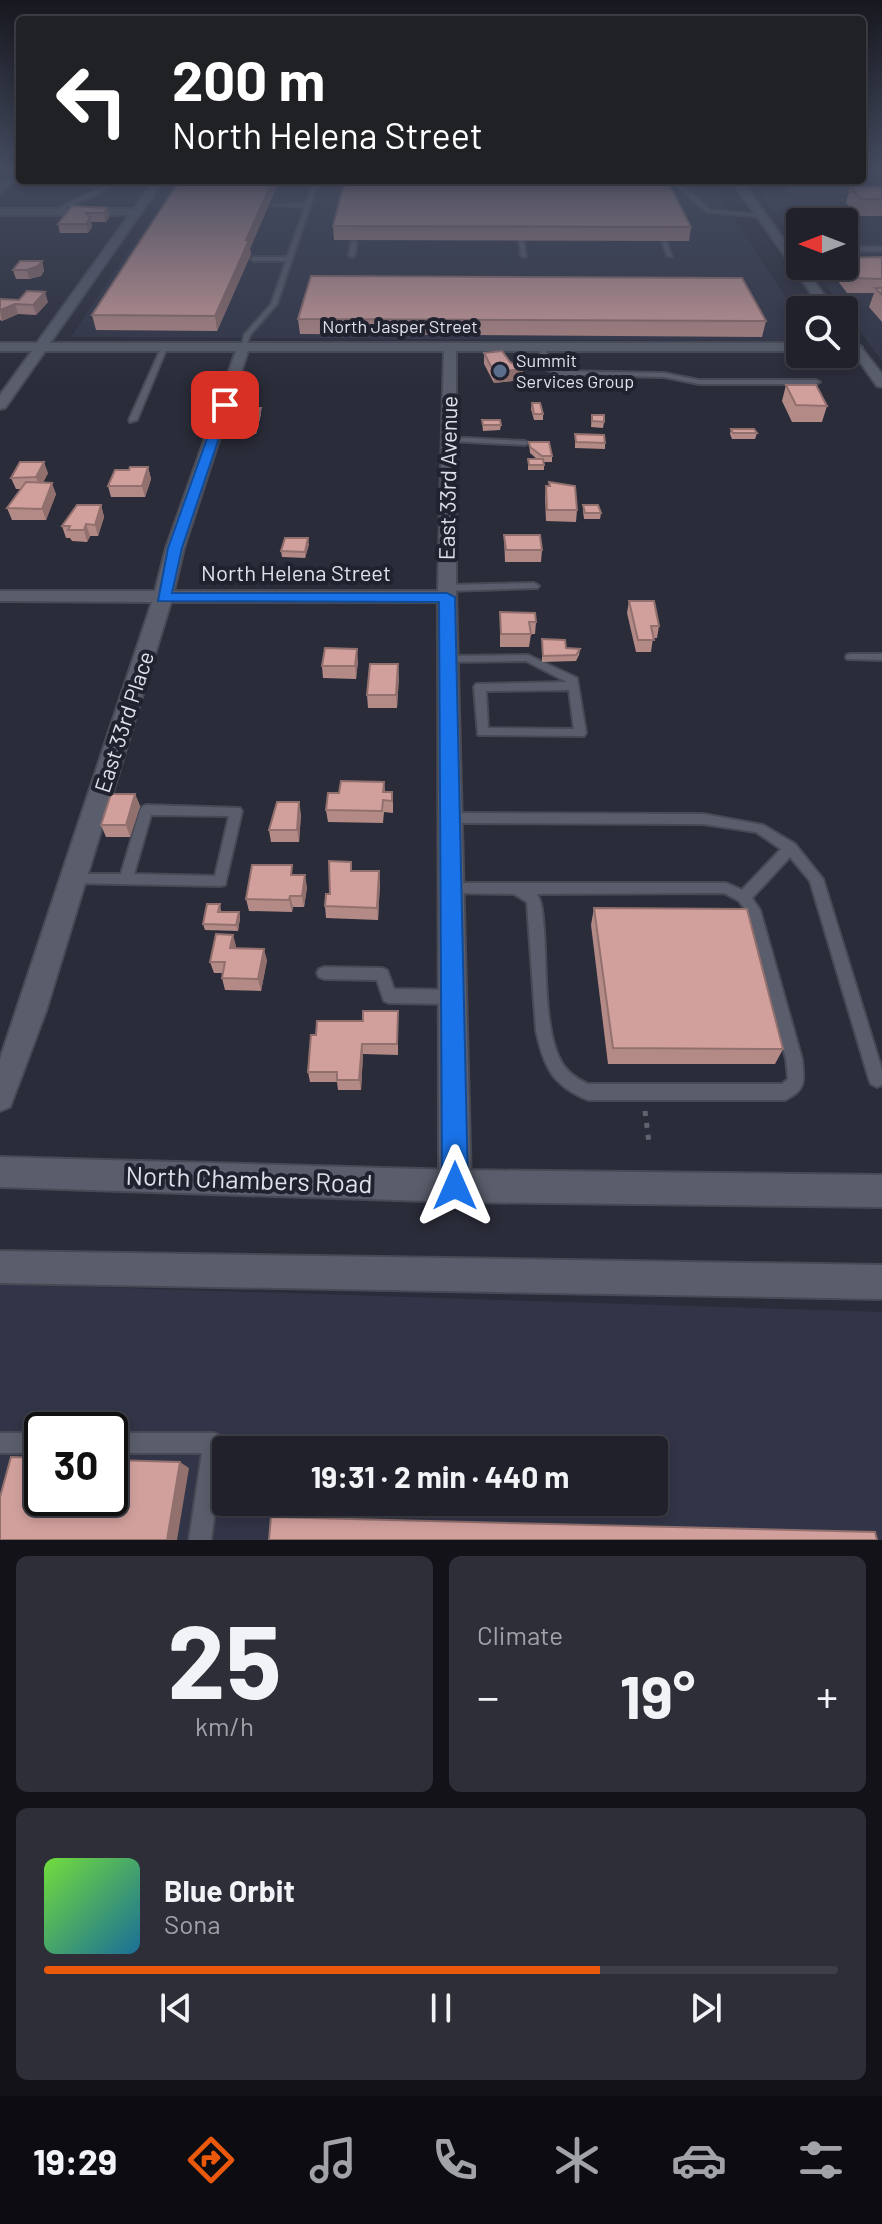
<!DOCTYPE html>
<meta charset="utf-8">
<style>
:root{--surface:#20212b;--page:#2d2e37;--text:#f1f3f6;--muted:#a2a3a9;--line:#3d3e47;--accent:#ea580c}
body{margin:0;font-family:Barlow,sans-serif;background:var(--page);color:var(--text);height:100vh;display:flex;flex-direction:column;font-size:30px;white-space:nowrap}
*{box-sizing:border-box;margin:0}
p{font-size:26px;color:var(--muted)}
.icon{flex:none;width:44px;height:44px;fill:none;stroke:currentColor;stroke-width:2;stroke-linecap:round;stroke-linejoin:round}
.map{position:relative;height:1540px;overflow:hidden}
.panel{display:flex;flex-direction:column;gap:16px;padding:16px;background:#121218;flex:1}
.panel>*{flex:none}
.hud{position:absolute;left:16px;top:16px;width:850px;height:168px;border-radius:8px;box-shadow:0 4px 12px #0003,0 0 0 2px var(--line);background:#202124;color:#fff;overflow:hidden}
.needle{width:52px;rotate:270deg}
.controls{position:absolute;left:786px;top:208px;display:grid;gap:16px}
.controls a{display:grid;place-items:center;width:72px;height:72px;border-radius:8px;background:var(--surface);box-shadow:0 4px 12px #0003,0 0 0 2px var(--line);font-size:40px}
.speed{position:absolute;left:24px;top:1412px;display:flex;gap:16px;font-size:40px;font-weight:700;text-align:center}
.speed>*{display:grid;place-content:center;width:104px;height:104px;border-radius:50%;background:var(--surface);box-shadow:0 4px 12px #0003,0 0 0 2px var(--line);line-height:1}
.speed .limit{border:4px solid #111;border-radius:12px;background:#fff;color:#111}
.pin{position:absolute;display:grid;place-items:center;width:68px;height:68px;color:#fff;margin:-34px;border-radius:16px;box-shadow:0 4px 12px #0006}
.me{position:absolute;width:88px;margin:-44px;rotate:0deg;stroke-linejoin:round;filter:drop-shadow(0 0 6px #0008)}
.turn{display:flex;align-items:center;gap:28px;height:168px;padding:0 24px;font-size:36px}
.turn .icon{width:104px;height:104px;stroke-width:2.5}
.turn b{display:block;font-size:56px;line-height:68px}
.big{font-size:60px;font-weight:700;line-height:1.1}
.panel .tile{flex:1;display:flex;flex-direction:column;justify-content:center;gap:12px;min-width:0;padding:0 28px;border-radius:12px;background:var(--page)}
.panel .dial{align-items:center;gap:0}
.dial b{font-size:104px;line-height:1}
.song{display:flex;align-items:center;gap:24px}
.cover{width:96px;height:96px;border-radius:12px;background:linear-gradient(135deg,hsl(100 70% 55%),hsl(200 70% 35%))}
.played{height:8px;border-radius:4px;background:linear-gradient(90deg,var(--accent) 70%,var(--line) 70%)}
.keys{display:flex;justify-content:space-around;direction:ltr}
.heat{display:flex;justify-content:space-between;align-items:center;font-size:44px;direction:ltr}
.panel .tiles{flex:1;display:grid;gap:16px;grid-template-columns:1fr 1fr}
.tile:last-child{grid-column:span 2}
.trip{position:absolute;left:212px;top:1436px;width:456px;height:80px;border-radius:8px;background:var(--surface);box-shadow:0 4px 12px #0003,0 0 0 2px var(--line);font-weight:700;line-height:80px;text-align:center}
.tab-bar{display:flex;height:128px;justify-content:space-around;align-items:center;background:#0d0d11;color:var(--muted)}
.tab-bar .icon{width:56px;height:56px}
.tab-bar .current{color:var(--accent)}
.tab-bar b{font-size:36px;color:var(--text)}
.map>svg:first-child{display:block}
.built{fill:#323547;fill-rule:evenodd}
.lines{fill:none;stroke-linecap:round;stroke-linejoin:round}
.service-casing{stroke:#474a55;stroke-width:4}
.minor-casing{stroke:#474a55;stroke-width:4}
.tertiary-casing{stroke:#474a55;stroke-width:4}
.secondary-casing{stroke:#474a55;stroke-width:4}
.path{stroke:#61636f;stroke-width:5;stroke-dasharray:5 7;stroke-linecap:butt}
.service{fill:#5a5e6c;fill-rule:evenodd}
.minor{fill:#5a5e6c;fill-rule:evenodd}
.tertiary{fill:#5a5e6c;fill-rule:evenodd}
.secondary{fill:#5a5e6c;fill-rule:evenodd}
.wall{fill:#b48a87}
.shaded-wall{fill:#92706e}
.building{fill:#d1a09d;stroke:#92706e;stroke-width:2}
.route{fill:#1a73e8;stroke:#114b97;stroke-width:2}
.service-dot{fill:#5c6f8a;stroke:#20232f;stroke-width:3}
.labels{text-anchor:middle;stroke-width:8;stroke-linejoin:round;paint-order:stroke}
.far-street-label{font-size:18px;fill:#dfe1ea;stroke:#20232f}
.far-poi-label{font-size:18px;fill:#dfe1ea;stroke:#20232f;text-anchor:start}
.street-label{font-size:22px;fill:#dfe1ea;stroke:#20232f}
.near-street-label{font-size:26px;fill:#dfe1ea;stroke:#20232f}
</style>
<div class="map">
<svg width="882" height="1540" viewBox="0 0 882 1540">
<rect width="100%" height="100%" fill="#2a2c39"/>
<!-- built -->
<path class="built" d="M862 169H882V361L812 266H844V222H800V249L751 180H862Z
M176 180H709L800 320V341L71 337Z
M0 1284 882 1312V1540H0ZM42 1430H110V1498H42ZM226 1450H654V1502H226Z"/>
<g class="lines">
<defs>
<path id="service" d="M110 180 114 181C100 198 77 199 60 213L55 212C72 197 95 196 110 180Z
M315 180H319L277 304 250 335 246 346H242L244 335 271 304 286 261H254L251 259 254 257H287L305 207 273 205 306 203Z
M670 180H675L710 210 764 215 761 217 707 212Z
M788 188H882V192L786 191Z
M354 241 357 243 355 255 352 257 349 255 351 243Z
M519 241 524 242 526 257 521 256Z
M662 242 667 243 672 257 667 256Z
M786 247H800V251L784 250Z
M844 247H882V251H844Z
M163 344 168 345 137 420 130 422 129 420Z
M543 345 546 347 548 366 560 371 664 373 699 380H816L820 382 816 384H699L664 377 559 375 541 367 540 347Z
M446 437 525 441 529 443 525 445 449 441 445 439Z
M534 583 539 586 537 588 447 591 442 588 447 585Z
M851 654H882V660L847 659 846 657 847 655Z
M528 655 577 678 586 733 584 736 478 735 474 687 476 684 567 682 526 661 448 662 443 659 448 656ZM569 690 574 729 488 728 486 691Z
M146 805 240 808 242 811 225 885 220 886 69 883 67 879 69 875 74 874H121L140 810 142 807ZM151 815 229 816 215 876 134 874Z
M451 813 703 814 763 825 795 844 823 879 882 1070V1085L877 1087 871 1084 869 1079 810 881 790 857 752 898 760 910 802 1059C804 1080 807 1090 785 1100H588C552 1085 544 1067 536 1030L527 902 514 894 452 893 447 892 445 888 447 884 452 883H726L742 890 781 849 756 832 703 824 451 823 447 821 445 818 447 815ZM724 893 739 901 747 912 786 1059 788 1079 782 1084H588C579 1080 570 1074 564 1066 543 1036 547 967 544 931 543 919 543 904 537 894Z
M324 967 382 968 387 970 394 989 454 990 459 992 461 997 459 1002 454 1004 389 1003 384 1001 377 980 324 979 319 977 317 973 319 969Z
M0 1433H42V1453H0Z
M110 1433H214L221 1436 224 1443 211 1540H189L202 1453H110Z"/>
<path id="minor" d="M17 169H20V176L0 193V185Z
M154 180H164L50 343H800V351H456V588L471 1186 466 1197 455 1202 444 1197 439 1186 438 602H171L46 1011 10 1107 0 1111V1059L152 602 0 601V591H155L166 548 236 351H45L5 408 0 409V395L32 351H0V343H37L129 215H0V209H134ZM248 351H444L438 591H174L184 548Z
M844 343 862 347 844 351Z"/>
<path id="tertiary" d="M731 180H741L835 310H823Z
M844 326 882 374V387L877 386 844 339Z"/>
<path id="secondary" d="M0 1157 455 1170 882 1175V1207L455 1202 0 1187Z
M0 1251 882 1265V1299L0 1283Z"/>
</defs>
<!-- service casing -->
<use href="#service" class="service-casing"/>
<!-- minor casing -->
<use href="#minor" class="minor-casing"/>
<!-- tertiary casing -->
<use href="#tertiary" class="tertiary-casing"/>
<!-- secondary casing -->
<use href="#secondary" class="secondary-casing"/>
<!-- path -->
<path class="path" d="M645 1111 649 1143"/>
<!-- service -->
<use href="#service" class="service"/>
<!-- minor -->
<use href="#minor" class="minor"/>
<!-- tertiary -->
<use href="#tertiary" class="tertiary"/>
<!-- secondary -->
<use href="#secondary" class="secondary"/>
</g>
<!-- wall -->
<path class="wall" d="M84 180H101L99 183H84Z
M850 187 882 188V216H857L846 203Z
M72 206 107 208 109 217 106 222H91L92 227 88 233H60L58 224Z
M333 226 691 227 689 241 334 240Z
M250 249 251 254 217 331 96 330 92 315Z
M882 257V322L869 307 874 293H847L832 273 834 266H844Z
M42 261 44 271 41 276 29 279H16L13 270Z
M0 299 48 302 36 315 18 314 2 321 0 320Z
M298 319 766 321 762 337 300 334Z
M484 353 510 362 522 380 494 383 484 364Z
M786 385 827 406 822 422H792L782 401Z
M249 391 250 397 248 404H237L236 398Z
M532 403 543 414V420H534L531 409Z
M261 408V414L256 434H244L243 428Z
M592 415 604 422 603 428 591 427Z
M482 420 501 425 500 430 483 431Z
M731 429 757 433 755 439H732L730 434Z
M575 434 605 443V449L575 448Z
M529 442 552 456V462H544V470H528V459H537L530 453Z
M148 467 151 479 145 497H111L108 486 129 470Z
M48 473 43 482 56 494 46 520H12L7 508 21 489H16L11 478Z
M546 486 577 510 576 522 546 521 545 497Z
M101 505 104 517 98 536H90L87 542 72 541 70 538H66L62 526Z
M583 505 601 513 600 519H584L583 511Z
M504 535 542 550 541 562H505Z
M309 544 305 558 282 557 281 551Z
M629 601 659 626 657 638H653L651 652H636L627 613Z
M500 612 536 622 535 634H531L529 647H500Z
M542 639 566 648 580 649 579 655 576 661 542 662Z
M358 661 356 679 323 678 322 666Z
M399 676 397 708H368L367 695Z
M384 782 385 792H392L393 804V813L384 812 383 823 328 822 326 810 339 793Z
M135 794 140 806 130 837H106L101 825Z
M301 814 299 842H271L269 830Z
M351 862 352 871 380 882 378 920 326 918 325 906 330 894Z
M294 875 307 887 304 907H293L292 912 249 911 246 899Z
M220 904 221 912H239L240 918 238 931 205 930 203 924Z
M594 908 783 1049 775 1064H608L591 925Z
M233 935 236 948 267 960 261 991 225 990 222 978 223 973H214L210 962Z
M398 1011V1055L363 1054 361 1090H338L337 1082H310L308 1072 316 1035Z"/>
<!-- shaded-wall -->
<path class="shaded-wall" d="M273 180H280L250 249 251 254 217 331 215 316 246 240Z
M107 208 109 217 106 222 104 213Z
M90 218 92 227 88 233 86 224Z
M42 261 44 271 41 276 29 279 27 270Z
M45 292 48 302 36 315 33 305Z
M15 304 18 314 2 321 0 310Z
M523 369 522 380 494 383V372Z
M261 408V414L256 434 255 428Z
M44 462 48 473 40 489 36 477Z
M148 467 151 479 145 497 142 486Z
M52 483 56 494 46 520 42 509Z
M101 505 104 517 98 536 95 525Z
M86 524 90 536 87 542 84 530Z
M308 538 309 544 305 558V552Z
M357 649 358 661 356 679 355 666Z
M398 664 399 676 397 708 396 695Z
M135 794 140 806 130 837 126 825Z
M299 802 301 814 299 842 297 830Z
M379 871 380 882 378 920 377 908Z
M305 875 307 887 304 907 302 896Z
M290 896 293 907 292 912 289 900Z
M239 912 240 918 238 931 236 925Z
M233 935 236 946 234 959 230 948Z
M264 949 267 960 261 991 258 979Z
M362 1044 363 1054 361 1090 359 1080Z
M180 1462 189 1468 177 1540H167Z"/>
<!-- building -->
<path class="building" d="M180 180H273L246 240H249L215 316 92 315Z
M345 180H667L691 227 333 226Z
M850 187H881L882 188V199H861Z
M72 206 107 208 104 213H86L90 218 86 224H58Z
M882 257V279L852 278 842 266H844V258Z
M20 261H42L38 266 27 270H13Z
M311 276 742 278 766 321 298 319Z
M875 288H882V295Z
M27 291 45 292 33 305 15 304 0 310V299L19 300Z
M502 351 510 362 523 369 494 372 484 353Z
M786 385H816L827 406 796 405Z
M238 391H249L247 398H236Z
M532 403H540L543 414H534Z
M249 408H261L255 428H243Z
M592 415H604V422L592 421Z
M482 420H500L501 425H483Z
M731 429H754L757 433H733Z
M575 434 604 435 605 443 576 442Z
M529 442H549L552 456H542L530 447Z
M528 459H543L544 465H529Z
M20 462H44L36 477 11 478Z
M130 467H148L142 486H108L115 470H129Z
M26 482 52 483 42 509 7 508Z
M549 482 575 486 577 510H547L546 486H550Z
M77 505H101L95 525 86 524 84 530H68L70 526H62Z
M583 505H598L601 513H585Z
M504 535H540L542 550H506Z
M285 538H308L305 552 281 551Z
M629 601H654L659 626H651L654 640H638Z
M500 612 535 613 536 622H529L531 634H501Z
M542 639 565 640 566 648 580 649 576 655 543 656Z
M325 648 357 649 355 666H322Z
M370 664H398L396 695H367Z
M341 781 384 782 383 792H392V801L383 800 382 811 326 810 328 793H339Z
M111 794H135L126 825H101Z
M277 802H299L297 830H269Z
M329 861 351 862V871H379L377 908 325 906 326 894H330Z
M252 865H292L291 875H305L302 896H290L289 900 246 899Z
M207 904H220L218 912H239L236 925 203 924Z
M594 908 747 909 783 1049 613 1048Z
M216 934 233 935 230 948 264 949 258 979 222 978 225 962H210Z
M363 1011H398L397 1044H362L359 1080H337V1072H308L311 1035H316L317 1021H363Z
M11 1457 42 1458V1498H110V1460L180 1462 167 1540H0V1497Z
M271 1517 875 1532 877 1540H269Z"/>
<!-- sky -->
<linearGradient id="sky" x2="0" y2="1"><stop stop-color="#17181f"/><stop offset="0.44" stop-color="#444b5f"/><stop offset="1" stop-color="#444b5f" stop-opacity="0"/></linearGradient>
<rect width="882" height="385" fill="url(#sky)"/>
<!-- route -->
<path class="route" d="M225 402 230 405 182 548 172 593H447L455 597 468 1186 464 1196 455 1199 446 1196 442 1186 439 602 158 601 168 548 219 405Z"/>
<!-- markers -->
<circle class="service-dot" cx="500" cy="371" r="8"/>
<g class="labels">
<!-- far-street labels -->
<g class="far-street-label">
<text x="400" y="333">North Jasper Street</text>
</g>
<!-- far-poi labels -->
<g class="far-poi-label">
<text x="516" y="367">Summit<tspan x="516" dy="21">Services Group</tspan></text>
</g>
<!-- street labels -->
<g class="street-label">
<text transform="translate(448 478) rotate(-89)" y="8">East 33rd Avenue</text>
<text x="296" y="581">North Helena Street</text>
<text transform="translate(124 722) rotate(-72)" y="8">East 33rd Place</text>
</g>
<!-- near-street labels -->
<g class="near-street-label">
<text transform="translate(249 1180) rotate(2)" y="9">North Chambers Road</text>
</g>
</g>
</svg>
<div class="controls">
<a><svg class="needle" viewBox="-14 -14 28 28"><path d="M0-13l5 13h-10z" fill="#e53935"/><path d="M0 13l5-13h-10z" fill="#a2a3a9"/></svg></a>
<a><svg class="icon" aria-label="search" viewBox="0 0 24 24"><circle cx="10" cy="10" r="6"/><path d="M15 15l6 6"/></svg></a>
</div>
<div class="speed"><div class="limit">30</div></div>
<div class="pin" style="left:225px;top:405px;background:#d93025"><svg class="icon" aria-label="arrive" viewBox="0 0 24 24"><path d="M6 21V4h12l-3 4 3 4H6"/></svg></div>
<svg class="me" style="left:455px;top:1186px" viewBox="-20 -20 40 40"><path d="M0-17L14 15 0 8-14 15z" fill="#1a73e8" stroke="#fff" stroke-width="4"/></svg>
<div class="trip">19:31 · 2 min · 440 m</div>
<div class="hud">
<div class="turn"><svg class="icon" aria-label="left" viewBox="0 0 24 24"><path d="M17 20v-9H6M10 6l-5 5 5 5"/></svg><div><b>200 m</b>North Helena Street</div></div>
</div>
</div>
<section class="panel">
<div class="tiles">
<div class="tile dial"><b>25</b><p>km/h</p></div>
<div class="tile"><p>Climate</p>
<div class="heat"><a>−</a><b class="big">19°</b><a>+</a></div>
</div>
<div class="tile">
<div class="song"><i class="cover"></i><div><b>Blue Orbit</b><p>Sona</p></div></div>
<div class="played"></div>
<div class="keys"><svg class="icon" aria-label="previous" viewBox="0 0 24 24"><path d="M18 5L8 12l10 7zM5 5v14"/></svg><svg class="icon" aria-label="pause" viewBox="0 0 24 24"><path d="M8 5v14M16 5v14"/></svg><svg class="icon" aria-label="next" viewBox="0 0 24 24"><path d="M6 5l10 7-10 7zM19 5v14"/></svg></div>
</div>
</div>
</section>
<nav class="tab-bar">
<b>19:29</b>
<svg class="icon current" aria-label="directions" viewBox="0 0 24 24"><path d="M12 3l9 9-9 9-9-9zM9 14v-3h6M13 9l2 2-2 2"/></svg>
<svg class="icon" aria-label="music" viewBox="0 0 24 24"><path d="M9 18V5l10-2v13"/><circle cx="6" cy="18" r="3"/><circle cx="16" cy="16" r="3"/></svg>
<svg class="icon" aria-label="phone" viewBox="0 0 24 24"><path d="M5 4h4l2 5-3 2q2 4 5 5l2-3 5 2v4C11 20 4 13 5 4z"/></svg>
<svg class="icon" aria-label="climate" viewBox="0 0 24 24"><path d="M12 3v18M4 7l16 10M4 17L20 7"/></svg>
<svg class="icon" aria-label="car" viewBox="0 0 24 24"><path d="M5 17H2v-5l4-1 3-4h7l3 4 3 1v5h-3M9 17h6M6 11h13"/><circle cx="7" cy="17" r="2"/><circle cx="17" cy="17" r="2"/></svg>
<svg class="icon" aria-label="filters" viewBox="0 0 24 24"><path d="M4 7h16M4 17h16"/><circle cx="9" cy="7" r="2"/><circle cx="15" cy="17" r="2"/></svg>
</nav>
